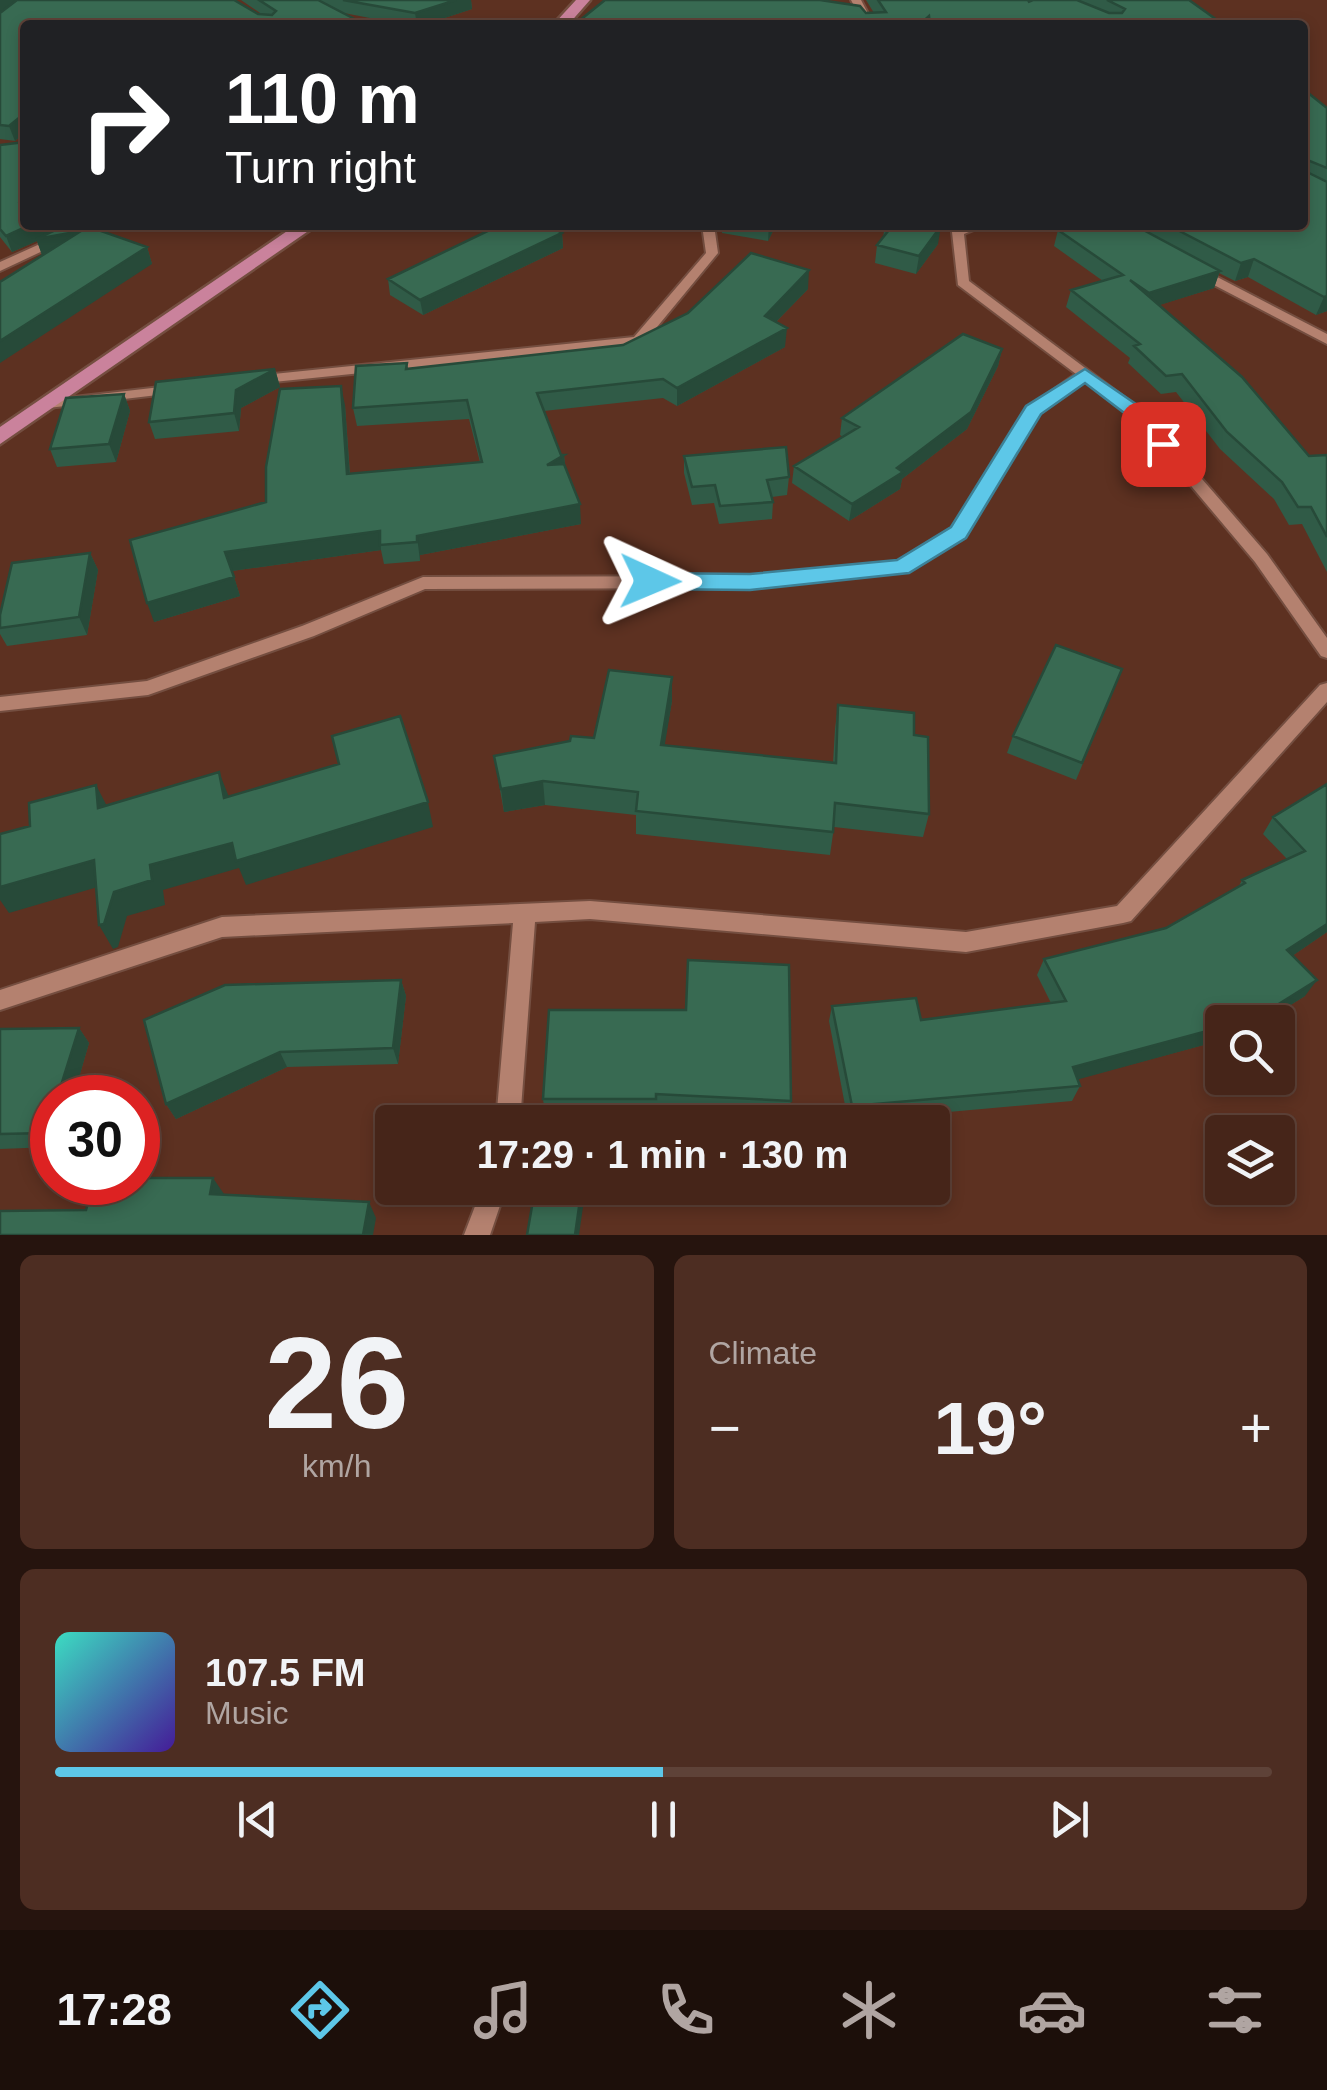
<!DOCTYPE html>
<meta charset="utf-8">
<style>
:root{--surface:#462519;--page:#4d2d22;--text:#f1f3f6;--muted:#b0a5a2;--line:#5e4238;--accent:#5dc7e8}
body{margin:0;font-family:Helvetica,sans-serif;background:var(--page);color:var(--text);height:100vh;display:flex;flex-direction:column;font-size:38px;white-space:nowrap}
*{box-sizing:border-box;margin:0}
p{font-size:32px;color:var(--muted)}
.icon{flex:none;width:55px;height:55px;fill:none;stroke:currentColor;stroke-width:2;stroke-linecap:round;stroke-linejoin:round}
.map{position:relative;height:1235px;overflow:hidden}
.side{display:flex;flex-direction:column;gap:20px;padding:20px;background:#26140e;flex:1}
.side>*{flex:none}
.banner{position:absolute;left:20px;top:20px;width:1288px;height:210px;border-radius:10px;box-shadow:0 5px 15px #0003,0 0 0 2px var(--line);background:#202124;color:#fff;overflow:hidden}
.controls{position:absolute;left:1205px;top:1005px;display:grid;gap:20px}
.controls a{display:grid;place-items:center;width:90px;height:90px;border-radius:10px;background:var(--surface);box-shadow:0 5px 15px #0003,0 0 0 2px var(--line);font-size:50px}
.speed{position:absolute;left:30px;top:1075px;display:flex;gap:20px;font-size:50px;font-weight:700;text-align:center}
.speed>*{display:grid;place-content:center;width:130px;height:130px;border-radius:50%;background:var(--surface);box-shadow:0 5px 15px #0003,0 0 0 2px var(--line);line-height:1}
.speed .limit{border:15px solid #d22;background:#fff;color:#111}
.pin{position:absolute;display:grid;place-items:center;width:85px;height:85px;color:#fff;margin:-42px;border-radius:20px;box-shadow:0 5px 15px #0006}
.me{position:absolute;width:110px;margin:-55px;rotate:91deg;stroke-linejoin:round;filter:drop-shadow(0 0 8px #0008)}
.turn{display:flex;align-items:center;gap:35px;height:210px;padding:0 40px;font-size:45px}
.turn .icon{width:130px;height:130px;stroke-width:2.5}
.turn b{display:block;font-size:70px;line-height:85px}
.big{font-size:75px;font-weight:700;line-height:1.1}
.side .card{flex:1;display:flex;flex-direction:column;justify-content:center;gap:15px;min-width:0;padding:0 35px;border-radius:15px;background:var(--page)}
.side .dial{align-items:center;gap:0}
.dial b{font-size:130px;line-height:1}
.song{display:flex;align-items:center;gap:30px}
.cover{width:120px;height:120px;border-radius:15px;background:linear-gradient(135deg,hsl(170 70% 55%),hsl(260 70% 35%))}
.played{height:10px;border-radius:5px;background:linear-gradient(90deg,var(--accent) 50%,var(--line) 50%)}
.keys{display:flex;justify-content:space-around;direction:ltr}
.heat{display:flex;justify-content:space-between;align-items:center;font-size:55px;direction:ltr}
.side .tiles{flex:1;display:grid;gap:20px;grid-template-columns:1fr 1fr}
.card:last-child{grid-column:span 2}
.trip{position:absolute;left:375px;top:1105px;width:575px;height:100px;border-radius:10px;background:var(--surface);box-shadow:0 5px 15px #0003,0 0 0 2px var(--line);font-weight:700;line-height:100px;text-align:center}
.menu{display:flex;height:160px;justify-content:space-around;align-items:center;background:#1c0f0a;color:var(--muted)}
.menu .icon{width:70px;height:70px}
.menu .selected{color:var(--accent)}
.menu b{font-size:45px;color:var(--text)}
.map>svg:first-child{display:block}
.lines{fill:none;stroke-linecap:round;stroke-linejoin:round}
.minor-casing{stroke:#744e40;stroke-width:4}
.major-casing{stroke:#744e40;stroke-width:5}
.minor{fill:#b4816f;fill-rule:evenodd}
.major{fill:#ca829c;fill-rule:evenodd}
.wall{fill:#305b47}
.shaded-wall{fill:#274a39}
.building{fill:#386a52;stroke:#274a39;stroke-width:2.5}
.route{fill:#5dc7e8;stroke:#3c8197;stroke-width:2.5}
</style>
<div class="map">
<svg width="1327" height="1235" viewBox="0 0 1327 1235">
<rect width="100%" height="100%" fill="#5d3121"/>
<g class="lines">
<defs>
<path id="minor" d="M851 0H861L874 25H864Z
M82 225H98L0 271V262Z
M702 225H714L718 253 643 344 253 384 246 380 253 376 634 337 706 253Z
M967 225H986L964 234 969 281 1144 412 1267 554 1327 638V658L1321 656 1255 562 1134 418 1085 381 1039 414 964 536 907 571 751 588 425 589 314 636 148 695 0 711V697L147 681 302 626 423 577 751 576 897 562 952 528 1028 408 1076 374 958 285 952 232Z
M1196 266 1327 334V344L1191 273 1190 270Z
M178 385 185 389 183 392 48 408 41 404 48 400Z
M1327 683V702L1131 921 1123 923 966 952 590 919 535 922 520 1122H496L513 923 222 937 0 1010V990L222 917 590 901 966 932 1117 906 1320 685Z
M482 1188H506L490 1235H464Z"/>
<path id="major" d="M576 0H590L568 25H553Z
M296 225H317L0 444V427Z"/>
</defs>
<!-- minor casing -->
<use href="#minor" class="minor-casing"/>
<!-- major casing -->
<use href="#major" class="major-casing"/>
<!-- minor -->
<use href="#minor" class="minor"/>
<!-- major -->
<use href="#major" class="major"/>
</g>
<!-- wall -->
<path class="wall" d="M0 0 263 15 241 0H471L472 9 423 25H406L344 13 25 25V132L15 141 0 139Z
M866 0H1189L1224 25H574L874 13Z
M1302 88 1327 108V311L1316 315 1248 277 1235 281 1219 273 1214 288 1159 305 1309 456 1327 455V572L1302 524 1289 525 1274 499 1220 449 1176 392 1161 394 1128 363 1130 358 1066 307 1071 290 1103 281 1054 246 1058 230 1074 225H1302Z
M0 145 25 225 59 228 147 247 152 264 42 255 37 241 12 252 0 237Z
M722 225H776L768 241 722 233Z
M884 231 938 244 916 274 875 263 877 245 883 238Z
M562 233 563 248 423 315 390 295 388 279Z
M808 289 776 322 785 347 677 406 663 398 544 411 561 455H564L565 466 581 524 420 555V561L384 564 381 550 232 571 240 596 154 622 266 502 345 405 350 474 480 462 469 419 357 426 353 408 407 363 408 369 623 345Z
M1002 349 998 366 967 429 902 479 900 489 849 521 792 483 794 466 843 437 840 435 842 418Z
M275 369 280 387 241 408 239 431 155 439 149 422Z
M124 394 130 411 116 462 57 467 50 449Z
M684 456 789 477 787 495 772 497 773 502 772 519 719 524 714 503 692 505 684 473Z
M90 553 98 570 87 635 7 646 0 634V615Z
M1115 687 1076 780 1007 753 1013 736Z
M672 701 664 745 833 763 835 729 838 705 914 735 929 814 923 837 834 827 830 855 636 834V815L545 805 504 812 494 756 594 738Z
M1327 784V932L1292 956 1305 996 1263 1022H1222V1040L1077 1079 1080 1086 1072 1101 848 1121 829 1021 832 1006 921 1020 1051 1003 1037 975 1044 959 1166 928 1239 886 1242 880 1287 859 1263 834 1273 817Z
M401 980 406 996 398 1064 287 1067 176 1119 166 1104Z
M549 1010 791 1101 788 1116 656 1109V1114H545L543 1099Z
M79 1028 89 1043 73 1098H52V1147L0 1149V1029Z"/>
<!-- shaded-wall -->
<path class="shaded-wall" d="M0 0H17L0 13Z
M456 0H471L472 9 423 25H417L415 13Z
M25 113V132L15 141 9 126Z
M30 225H57L60 231H81L42 255 37 241 12 252 6 236Z
M769 225H776L768 241Z
M941 226 938 244 916 274 919 256Z
M562 233 563 248 423 315 420 300Z
M147 247 152 264 0 363V341Z
M1254 259 1248 277 1235 281 1241 263Z
M809 270 808 289 764 334 765 316Z
M1220 271 1214 288 1144 310 1149 293Z
M1327 296V311L1316 315 1324 297Z
M787 328 785 347 677 406V388Z
M1002 349 998 366 967 429 902 479 900 489 849 521 852 504 897 468Z
M275 369 280 387 241 408 239 431 234 413 236 390Z
M341 386 345 405 351 493 347 474Z
M124 394 130 411 116 462 109 444Z
M564 455 566 474 547 465Z
M580 504 581 524 420 555V561L417 536Z
M380 531 381 550 232 571 225 552Z
M90 553 98 570 87 635 79 617Z
M234 577 240 596 154 622 147 603Z
M672 677V701L661 768V745Z
M219 772 229 797 224 798Z
M543 781 545 805 504 812 501 789Z
M96 785 109 810 98 808Z
M428 802 433 827 246 885 239 868 163 890 165 905 127 916 118 947 113 949 99 925 114 892 150 865 232 843Z
M94 860 108 884 9 913 0 900V887Z
M1327 924V932L1276 967 1287 950Z
M401 980 406 996 398 1064 393 1048Z
M1317 980 1305 996 1263 1022H1250Z
M1222 1027V1040L1065 1083 1073 1067Z
M79 1028 89 1043 73 1098H57Z
M280 1052 287 1067 176 1119 166 1104Z
M52 1113V1140L46 1133Z
M213 1178 224 1194 220 1210 210 1194Z
M581 1193 583 1207 579 1235H575Z
M369 1202 376 1218 373 1235H363Z"/>
<!-- building -->
<path class="building" d="M17 0H234L258 14 272 15 276 11 259 0H318L366 25H25V113L9 126 0 125V13Z
M343 0H456L415 13Z
M605 0H820L860 6 866 13 886 12 878 0H1030L1028 2 1033 0H1077L1109 13H1122L1125 9 1107 0H1189L1224 25H930L929 16 919 25H574Z
M1302 88 1327 108V168L1305 159 1307 172 1327 182V296L1324 297 1254 259 1241 263 1168 225H1302Z
M25 142V202L21 203 25 205V225H30L6 236 0 229V145Z
M66 225H84L147 247 0 341V282L81 231 36 239Z
M500 225H548L562 233 420 300 388 279Z
M893 225H936L941 226 919 256 877 245Z
M1074 225H1134L1220 271 1149 293 1130 280 1242 377 1309 456 1327 455V537L1311 507H1298L1282 482 1227 432 1182 374 1166 376 1134 346 1140 344 1071 290 1123 275 1058 230Z
M751 253 809 270 765 316 787 328 677 388 663 379 537 393 561 455H564L547 465 564 464 580 504 417 536V542L380 545V531L225 552 234 577 147 603 130 540 266 502V467L280 389 341 386 347 474 482 462 467 400 353 408 356 366 407 363 406 369 623 345 688 313Z
M963 334 1002 349 971 412 897 468 903 472 852 504 794 466 859 427 842 418Z
M275 369 236 390 234 413 149 422 156 382Z
M124 394 109 444 50 449 66 398Z
M786 447 789 477 767 480 773 502 720 506 715 485 692 487 684 456Z
M90 553 79 617 0 628V615L12 563Z
M1056 645 1122 669 1082 763 1013 736Z
M609 670 672 677 661 745 836 763 838 705 914 713V735L928 737 929 814 835 803 833 832 636 811 638 792 543 781 501 789 494 756 570 741 571 736 594 738Z
M400 716 428 802 236 861 232 843 150 865 152 880 114 892 104 924 99 925 94 860 0 887V834L30 826 29 803 96 785 98 808 219 772 224 798 339 764 332 736Z
M1327 784V924L1287 950 1317 980 1250 1022 1245 1021 1222 1022V1027L1073 1067 1080 1086 852 1106 832 1006 916 998 921 1020 1066 1001 1044 959 1166 928 1245 883 1242 880 1305 851 1273 817Z
M688 960 789 965 791 1101 656 1094V1099H543L549 1010H686Z
M401 980 393 1048 280 1052 166 1104 144 1020 225 985Z
M79 1028 57 1098H52V1113L46 1133 0 1134V1029Z
M138 1178H213L210 1194 369 1202 363 1235H0V1211L86 1210 94 1182H138Z
M535 1189 581 1193 575 1235H527Z"/>
<!-- route -->
<path class="route" d="M1085 369 1146 411 1170 439V448H1156L1132 419 1085 383 1041 414 966 538 909 573 750 590 650 589 639 581 650 573 750 574 897 560 951 527 1026 406Z"/>
</svg>
<div class="controls">
<a><svg class="icon" aria-label="search" viewBox="0 0 24 24"><circle cx="10" cy="10" r="6"/><path d="M15 15l6 6"/></svg></a>
<a><svg class="icon" aria-label="layers" viewBox="0 0 24 24"><path d="M12 4l9 5-9 5-9-5zM3 14l9 5 9-5"/></svg></a>
</div>
<div class="speed"><div class="limit">30</div></div>
<div class="pin" style="left:1163px;top:444px;background:#d93025"><svg class="icon" aria-label="arrive" viewBox="0 0 24 24"><path d="M6 21V4h12l-3 4 3 4H6"/></svg></div>
<svg class="me" style="left:650px;top:581px" viewBox="-20 -20 40 40"><path d="M0-17L14 15 0 8-14 15z" fill="#5dc7e8" stroke="#fff" stroke-width="4"/></svg>
<div class="trip">17:29 · 1 min · 130 m</div>
<div class="banner">
<div class="turn"><svg class="icon" aria-label="right" viewBox="0 0 24 24"><path d="M7 20v-9h11M14 6l5 5-5 5"/></svg><div><b>110 m</b>Turn right</div></div>
</div>
</div>
<section class="side">
<div class="tiles">
<div class="card dial"><b>26</b><p>km/h</p></div>
<div class="card"><p>Climate</p>
<div class="heat"><a>−</a><b class="big">19°</b><a>+</a></div>
</div>
<div class="card">
<div class="song"><i class="cover"></i><div><b>107.5 FM</b><p>Music</p></div></div>
<div class="played"></div>
<div class="keys"><svg class="icon" aria-label="previous" viewBox="0 0 24 24"><path d="M18 5L8 12l10 7zM5 5v14"/></svg><svg class="icon" aria-label="pause" viewBox="0 0 24 24"><path d="M8 5v14M16 5v14"/></svg><svg class="icon" aria-label="next" viewBox="0 0 24 24"><path d="M6 5l10 7-10 7zM19 5v14"/></svg></div>
</div>
</div>
</section>
<nav class="menu">
<b>17:28</b>
<svg class="icon selected" aria-label="directions" viewBox="0 0 24 24"><path d="M12 3l9 9-9 9-9-9zM9 14v-3h6M13 9l2 2-2 2"/></svg>
<svg class="icon" aria-label="music" viewBox="0 0 24 24"><path d="M9 18V5l10-2v13"/><circle cx="6" cy="18" r="3"/><circle cx="16" cy="16" r="3"/></svg>
<svg class="icon" aria-label="phone" viewBox="0 0 24 24"><path d="M5 4h4l2 5-3 2q2 4 5 5l2-3 5 2v4C11 20 4 13 5 4z"/></svg>
<svg class="icon" aria-label="climate" viewBox="0 0 24 24"><path d="M12 3v18M4 7l16 10M4 17L20 7"/></svg>
<svg class="icon" aria-label="car" viewBox="0 0 24 24"><path d="M5 17H2v-5l4-1 3-4h7l3 4 3 1v5h-3M9 17h6M6 11h13"/><circle cx="7" cy="17" r="2"/><circle cx="17" cy="17" r="2"/></svg>
<svg class="icon" aria-label="filters" viewBox="0 0 24 24"><path d="M4 7h16M4 17h16"/><circle cx="9" cy="7" r="2"/><circle cx="15" cy="17" r="2"/></svg>
</nav>
